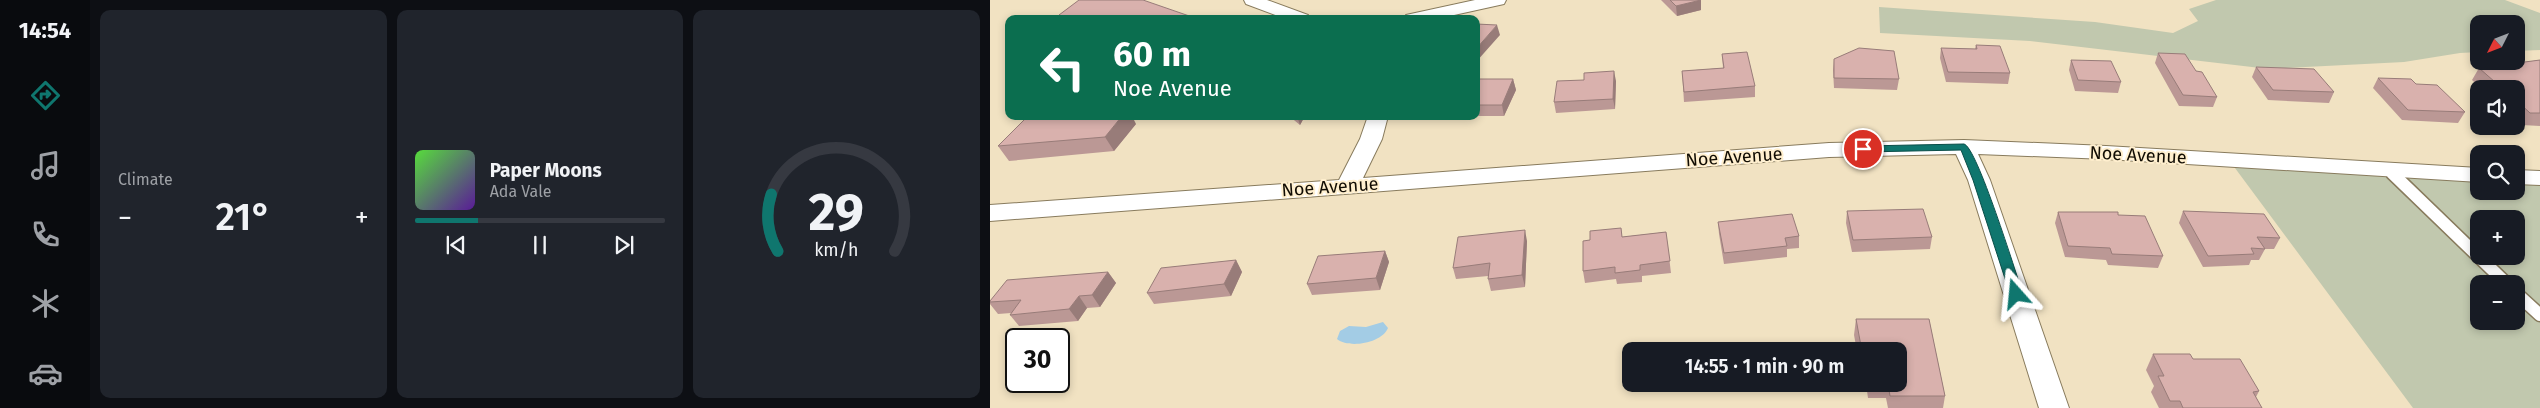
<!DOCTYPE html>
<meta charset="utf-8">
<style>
:root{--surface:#171b24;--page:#20242c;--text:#f1f3f6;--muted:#9ea1a6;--line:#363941;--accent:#0f766e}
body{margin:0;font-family:"Fira Sans",sans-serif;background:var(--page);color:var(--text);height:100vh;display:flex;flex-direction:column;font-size:19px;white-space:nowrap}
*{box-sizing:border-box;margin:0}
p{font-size:16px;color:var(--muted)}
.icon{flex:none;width:28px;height:28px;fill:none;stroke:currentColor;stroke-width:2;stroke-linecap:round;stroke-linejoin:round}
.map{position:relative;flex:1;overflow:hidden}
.sheet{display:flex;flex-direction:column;gap:10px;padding:10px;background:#0d0f14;width:900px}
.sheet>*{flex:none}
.hud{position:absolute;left:15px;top:15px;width:475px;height:105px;border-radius:10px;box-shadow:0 2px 8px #0003;background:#0b6e4f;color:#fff;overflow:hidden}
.needle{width:32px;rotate:228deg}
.controls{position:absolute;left:1480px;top:15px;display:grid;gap:10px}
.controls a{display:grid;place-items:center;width:55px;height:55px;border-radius:10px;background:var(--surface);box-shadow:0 2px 8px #0003;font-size:25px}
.speed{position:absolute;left:15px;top:328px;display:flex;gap:10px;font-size:25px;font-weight:700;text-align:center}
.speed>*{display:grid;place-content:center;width:65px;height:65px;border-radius:50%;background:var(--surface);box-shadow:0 2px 8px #0003;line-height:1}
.speed .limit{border:2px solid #111;border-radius:8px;background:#fff;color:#111}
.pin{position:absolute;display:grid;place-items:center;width:42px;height:42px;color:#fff;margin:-21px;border:2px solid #fff;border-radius:50%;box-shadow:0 1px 5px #0007}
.me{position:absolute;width:55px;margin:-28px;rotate:342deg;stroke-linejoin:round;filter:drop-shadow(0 0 4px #0008)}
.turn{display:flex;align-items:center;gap:18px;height:105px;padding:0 25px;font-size:22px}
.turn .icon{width:65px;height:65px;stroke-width:2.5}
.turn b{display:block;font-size:35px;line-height:42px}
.big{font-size:38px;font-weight:600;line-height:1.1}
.sheet .card{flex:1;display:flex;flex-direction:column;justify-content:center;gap:8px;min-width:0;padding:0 18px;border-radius:10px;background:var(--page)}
.sheet .dial{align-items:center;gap:0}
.dial svg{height:130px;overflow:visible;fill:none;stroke:var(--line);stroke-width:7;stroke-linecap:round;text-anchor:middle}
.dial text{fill:var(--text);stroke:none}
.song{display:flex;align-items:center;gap:15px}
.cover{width:60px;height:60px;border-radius:8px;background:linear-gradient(135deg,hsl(110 70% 55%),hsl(270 70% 35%))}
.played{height:5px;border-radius:2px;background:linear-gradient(90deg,var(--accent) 25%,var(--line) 25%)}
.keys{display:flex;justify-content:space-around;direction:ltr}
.heat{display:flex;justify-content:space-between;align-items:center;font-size:28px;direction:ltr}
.sheet .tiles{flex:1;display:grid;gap:10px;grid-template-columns:repeat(3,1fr)}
.trip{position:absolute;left:632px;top:342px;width:285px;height:50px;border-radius:10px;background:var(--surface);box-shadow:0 2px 8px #0003;font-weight:600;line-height:50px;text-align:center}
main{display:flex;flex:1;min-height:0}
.tabs{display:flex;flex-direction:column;width:90px;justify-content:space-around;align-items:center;background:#090b0e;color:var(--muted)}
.tabs .icon{width:35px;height:35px}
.tabs .selected{color:var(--accent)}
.tabs b{font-size:22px;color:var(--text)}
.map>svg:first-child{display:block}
.green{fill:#c1c8ae;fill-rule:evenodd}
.water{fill:#a3cce5}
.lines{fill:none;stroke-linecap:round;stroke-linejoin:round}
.service-casing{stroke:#887b5d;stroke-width:15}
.minor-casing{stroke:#887b5d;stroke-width:2}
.service{stroke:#fff;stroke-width:12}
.minor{fill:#fff;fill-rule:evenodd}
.wall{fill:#bb9895}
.shaded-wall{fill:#987c79}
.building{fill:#d9b1ad;stroke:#987c79}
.route{fill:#0f766e;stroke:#0a4d48}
.labels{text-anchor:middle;stroke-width:4;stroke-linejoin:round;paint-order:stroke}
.street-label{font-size:18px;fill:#110c03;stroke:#ffefce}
</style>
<main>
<nav class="tabs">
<b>14:54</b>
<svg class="icon selected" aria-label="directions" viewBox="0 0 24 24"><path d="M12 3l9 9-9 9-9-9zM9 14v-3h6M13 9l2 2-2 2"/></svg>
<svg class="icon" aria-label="music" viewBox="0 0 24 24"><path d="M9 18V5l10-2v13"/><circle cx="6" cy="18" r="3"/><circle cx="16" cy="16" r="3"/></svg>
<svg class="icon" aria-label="phone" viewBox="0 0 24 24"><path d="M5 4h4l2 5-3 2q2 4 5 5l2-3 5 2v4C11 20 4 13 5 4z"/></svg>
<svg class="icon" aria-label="climate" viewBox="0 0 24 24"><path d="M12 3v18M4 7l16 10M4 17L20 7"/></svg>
<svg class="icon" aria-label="car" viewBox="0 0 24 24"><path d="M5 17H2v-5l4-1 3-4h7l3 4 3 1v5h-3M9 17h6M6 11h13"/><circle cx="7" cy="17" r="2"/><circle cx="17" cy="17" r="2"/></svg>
</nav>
<section class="sheet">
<div class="tiles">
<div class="card"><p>Climate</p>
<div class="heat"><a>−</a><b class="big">21°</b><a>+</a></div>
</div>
<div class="card">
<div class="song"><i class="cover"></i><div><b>Paper Moons</b><p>Ada Vale</p></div></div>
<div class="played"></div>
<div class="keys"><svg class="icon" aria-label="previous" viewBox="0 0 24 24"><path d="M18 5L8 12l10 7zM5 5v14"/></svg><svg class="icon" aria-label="pause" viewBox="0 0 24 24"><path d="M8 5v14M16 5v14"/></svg><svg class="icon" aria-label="next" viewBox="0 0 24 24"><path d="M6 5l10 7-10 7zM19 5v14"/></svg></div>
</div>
<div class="card dial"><svg viewBox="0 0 100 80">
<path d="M14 69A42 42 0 1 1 86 69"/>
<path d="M14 69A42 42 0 0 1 10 34" stroke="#0f766e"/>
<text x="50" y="56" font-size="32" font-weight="700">29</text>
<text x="50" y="72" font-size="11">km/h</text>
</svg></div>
</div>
</section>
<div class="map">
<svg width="1550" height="408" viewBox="0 0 1550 408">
<rect width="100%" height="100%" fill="#f1e2c2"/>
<!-- green -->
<path class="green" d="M1226 0H1515L1550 13V50L1526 51V24H1489V52L1470 53 1414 62 1279 69 1040 41 890 33 889 7 1105 22 1183 33 1208 21 1199 9Z
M1242 164 1489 177V191H1526V179L1550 181V408H1423ZM1489 219H1526V256H1489ZM1489 284H1526V321H1489Z"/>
<!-- water -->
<path class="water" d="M393 322 398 328C392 343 359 349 347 339L350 331 359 326 376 327Z"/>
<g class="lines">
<defs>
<path id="service" d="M1402 173 1517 284
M1526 293 1550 315"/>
<path id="minor" d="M254 0H277L318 15 320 19H296L256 4Z
M485 0H516L514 4 446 19H414L416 15Z
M378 116H398L392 139 373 178 839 143 974 140 1116 146 1489 168V182L1116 159 988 154 1000 180 1079 408H1049L978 180 966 154 839 157 0 221V205L349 180 370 139Z
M1526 170 1550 171V185L1526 184Z"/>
</defs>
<!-- service casing -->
<use href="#service" class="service-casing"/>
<!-- minor casing -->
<use href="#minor" class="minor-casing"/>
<!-- service -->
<use href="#service" class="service"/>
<!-- minor -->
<use href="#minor" class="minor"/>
</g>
<!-- wall -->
<path class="wall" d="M671 0H711V10L687 16Z
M69 15 208 19H71Z
M986 45 1020 73 1018 84 956 82 950 58 951 48 985 49Z
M1168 53 1206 71 1227 97 1223 107 1189 106 1165 63Z
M732 54 765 86V97L694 102 692 71 733 68Z
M844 59 909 79 907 90 844 88 843 70Z
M1081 60 1131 82 1128 93 1085 91 1079 70Z
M1550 60V126L1532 125 1526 120V89H1492L1482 80 1489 68Z
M1266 67 1344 92 1339 103 1278 100 1262 77Z
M1388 78 1426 84 1475 112 1468 123 1412 120 1383 88Z
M486 79H523L526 90 514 116H486Z
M626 81 625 109 566 113 564 102Z
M299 116H315L310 125Z
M146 124 124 151 19 161 8 146Z
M857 211 942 237 940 249 862 252 856 223Z
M1193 211 1290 238 1284 249H1275L1269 260H1261L1259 265 1213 267 1189 223Z
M1068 212 1128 215 1173 256 1168 268 1118 265 1116 260 1075 257 1065 223Z
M728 222 809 236V248L797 249V257L734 264 729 234Z
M631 228 632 237 676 232 681 273 652 276V282L627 284 626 279 595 283 593 271 600 240Z
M537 241 535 287 501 291 498 279V276L466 279 463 268Z
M395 251 399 262 390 290 322 295 317 284Z
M246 260 252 272 241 296 164 304 157 293Z
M118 272 126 283 110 307 97 308 88 321 29 326 20 315 21 313 8 314 0 304V301Z
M866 319H939L955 396 953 408H898L896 398H878L876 384H909V351H867L864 335Z
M1163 354 1203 359 1269 391 1266 397 1272 408H1169L1161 392 1164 386 1156 370Z"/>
<!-- shaded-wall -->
<path class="shaded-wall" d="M711 0V10L687 16 686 6Z
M507 25 510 35 486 62V49Z
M624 71 626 81 625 109 623 99Z
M523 79 526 90 514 116 512 105Z
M132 116H142L146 124 124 151 115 137Z
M307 116H315L310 125Z
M535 230 537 241 535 287 532 275Z
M395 251 399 262 390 290 386 278Z
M246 260 252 272 241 296 234 284Z
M118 272 126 283 110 307 102 295Z
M89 296 97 308 88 321 79 309Z"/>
<!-- building -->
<path class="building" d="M89 0H153L208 19H81L69 15Z
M680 0H711L686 6Z
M486 24 507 25 486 49Z
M986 45 1010 46 1020 73 958 72 951 48 987 49Z
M869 48 904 51 909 79 844 78V59Z
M757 52 765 86 694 92 692 71 734 68 732 54Z
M1168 53 1195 54 1206 71 1212 72 1227 97 1193 95Z
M1081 60 1121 61 1131 82 1088 80Z
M1550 60V113H1540L1526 100V89H1513L1489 68Z
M1266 67 1324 69 1344 92 1283 90Z
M624 71 623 99 564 102 567 81 594 80V73Z
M1388 78 1421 79 1426 84 1447 85 1475 112 1418 110Z
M486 79H523L512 105H486Z
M38 116H132L115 137 8 146Z
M933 209 942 237 863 240 857 211Z
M1193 211 1274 214 1290 238 1267 237 1275 249 1261 248 1264 254 1218 256Z
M1068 212H1128V215L1155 216 1173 256 1122 254 1120 248 1078 246Z
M802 214 809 236 795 238 797 246 734 253 728 222Z
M631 228 632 237 676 232 680 261 650 265V270L625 273V267L593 271V241L600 240V231Z
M535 230 532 275 498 279 500 263 463 268 468 237Z
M395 251 386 278 317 284 328 256Z
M246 260 234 284 157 293 171 268Z
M118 272 102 295 89 296 79 309 20 315 31 300 0 302V301L17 280Z
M866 319H939L955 396H900L898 384H909V351H876L875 346H871Z
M1163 354H1200L1203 359H1250L1269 391 1263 392 1272 408H1193L1190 401H1180L1168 376H1174Z"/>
<!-- route -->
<path class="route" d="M974 144C987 147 1026 274 1033 294L1031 297 1026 299 1020 294 983 180 971 150 873 152 868 149 873 146Z"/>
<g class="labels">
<!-- street labels -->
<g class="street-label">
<text transform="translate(1148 155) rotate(3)" y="6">Noe Avenue</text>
<text transform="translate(744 157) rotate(-4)" y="6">Noe Avenue</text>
<text transform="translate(340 187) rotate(-4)" y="6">Noe Avenue</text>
</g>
</g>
</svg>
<div class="controls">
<a><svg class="needle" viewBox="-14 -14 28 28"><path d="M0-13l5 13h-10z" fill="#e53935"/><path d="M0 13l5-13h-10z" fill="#9ea1a6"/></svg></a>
<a><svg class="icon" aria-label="sound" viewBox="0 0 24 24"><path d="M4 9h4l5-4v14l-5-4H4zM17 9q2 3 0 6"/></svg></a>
<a><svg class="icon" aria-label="search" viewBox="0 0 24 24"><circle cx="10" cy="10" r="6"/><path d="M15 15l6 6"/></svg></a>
<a>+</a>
<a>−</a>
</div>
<div class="speed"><div class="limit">30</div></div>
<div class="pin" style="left:873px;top:149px;background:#d93025"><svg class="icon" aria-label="arrive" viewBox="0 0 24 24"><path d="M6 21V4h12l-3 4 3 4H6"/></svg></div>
<svg class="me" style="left:1026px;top:294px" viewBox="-20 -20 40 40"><path d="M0-17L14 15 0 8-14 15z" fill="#0f766e" stroke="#fff" stroke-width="4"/></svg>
<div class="trip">14:55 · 1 min · 90 m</div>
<div class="hud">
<div class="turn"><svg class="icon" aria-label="left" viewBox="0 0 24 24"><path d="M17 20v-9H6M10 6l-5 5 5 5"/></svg><div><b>60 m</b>Noe Avenue</div></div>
</div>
</div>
</main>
